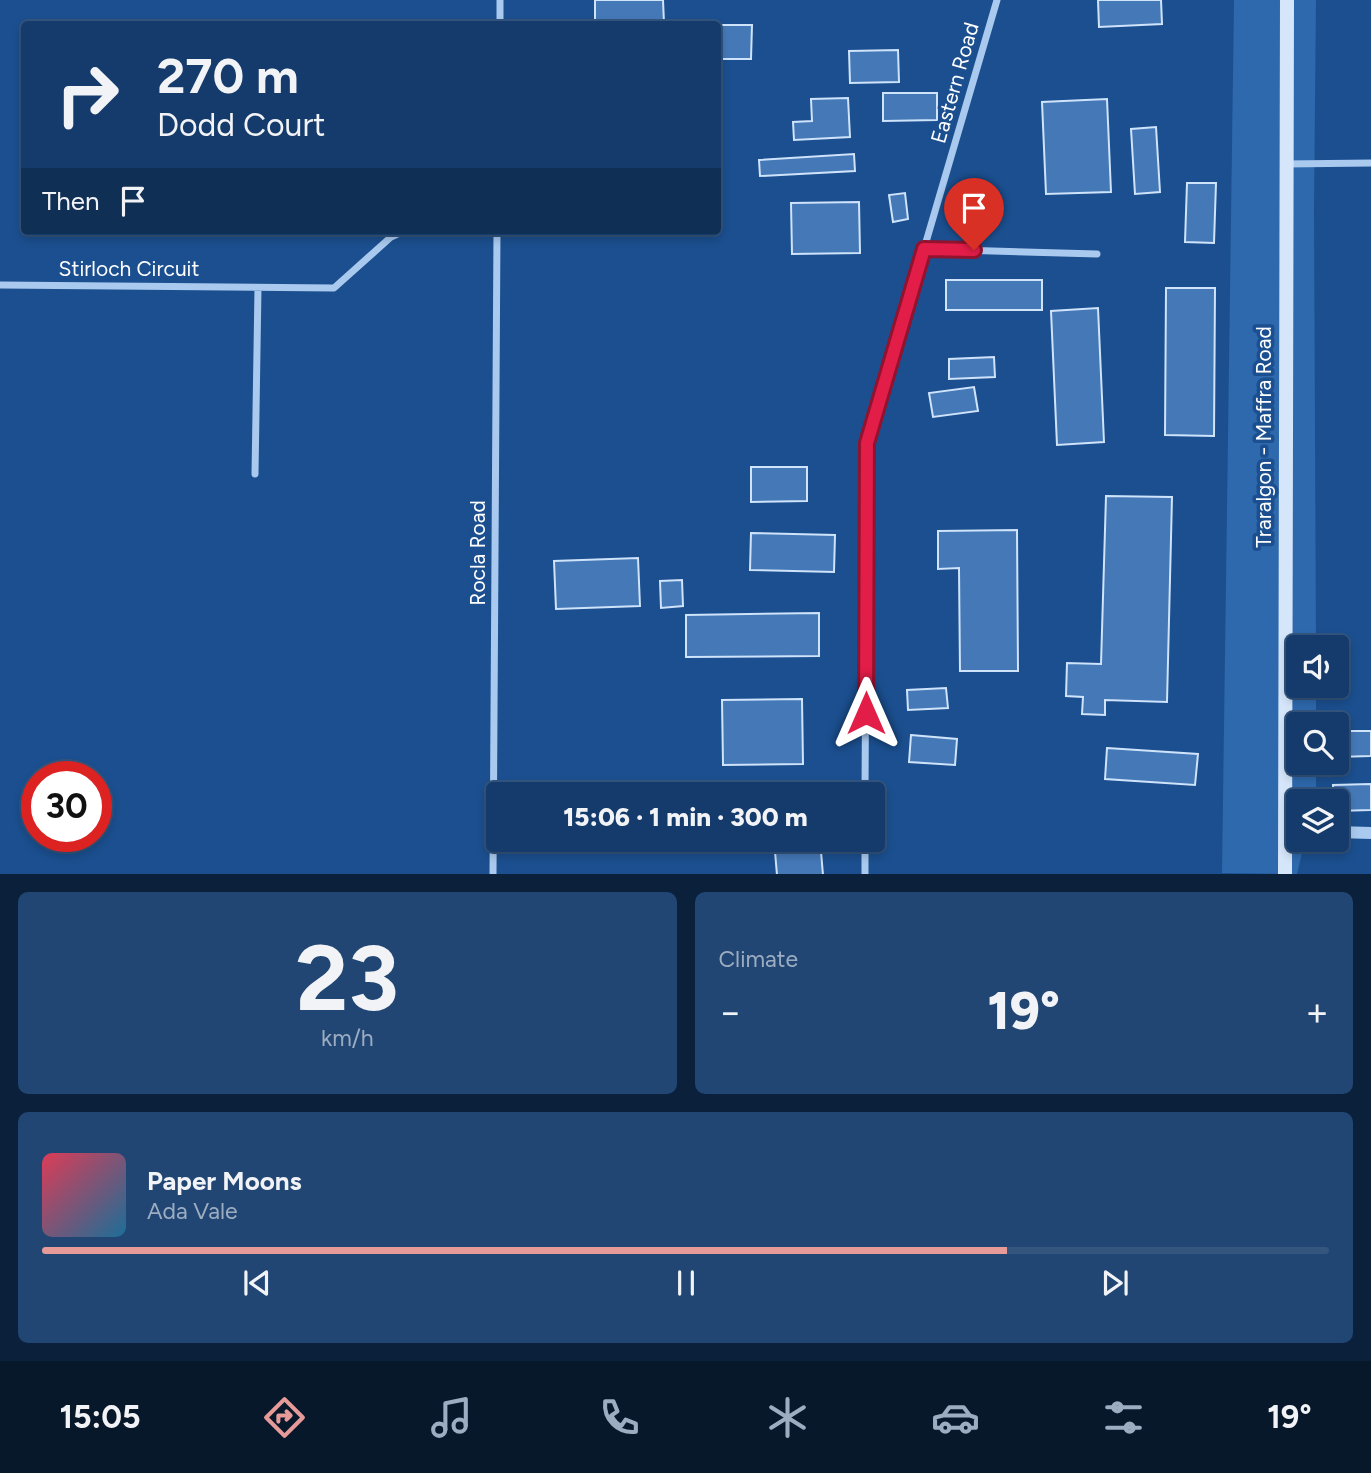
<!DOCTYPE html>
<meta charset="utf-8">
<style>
:root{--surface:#143b6b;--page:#214673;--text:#f1f3f6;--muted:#9dadc1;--line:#33557e;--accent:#e69b98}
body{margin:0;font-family:Figtree,sans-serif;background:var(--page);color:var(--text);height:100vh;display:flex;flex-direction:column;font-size:26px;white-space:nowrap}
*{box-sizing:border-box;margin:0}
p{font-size:23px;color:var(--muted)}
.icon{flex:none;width:38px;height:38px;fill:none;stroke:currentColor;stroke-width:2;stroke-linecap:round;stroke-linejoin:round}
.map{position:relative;height:874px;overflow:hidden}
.drawer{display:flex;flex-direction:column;gap:18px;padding:18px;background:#0b203b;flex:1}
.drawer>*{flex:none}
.hud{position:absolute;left:21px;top:21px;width:700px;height:214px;border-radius:7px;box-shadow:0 4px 10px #0003,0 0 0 2px var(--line);background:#143b6b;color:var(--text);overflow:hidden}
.tools{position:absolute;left:1286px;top:635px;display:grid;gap:14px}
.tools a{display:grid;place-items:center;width:63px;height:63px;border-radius:7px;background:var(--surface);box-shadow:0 4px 10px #0003,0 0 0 2px var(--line);font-size:35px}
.speed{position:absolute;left:21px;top:761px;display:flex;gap:14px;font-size:35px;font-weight:700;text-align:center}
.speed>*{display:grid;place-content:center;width:91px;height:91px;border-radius:50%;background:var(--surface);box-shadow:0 4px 10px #0003,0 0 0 2px var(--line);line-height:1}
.speed .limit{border:10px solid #d22;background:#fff;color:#111}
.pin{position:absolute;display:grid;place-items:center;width:60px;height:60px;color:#fff;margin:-72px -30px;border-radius:50% 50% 50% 0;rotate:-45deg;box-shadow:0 0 7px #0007}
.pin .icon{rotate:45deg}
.me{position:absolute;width:77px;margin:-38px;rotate:0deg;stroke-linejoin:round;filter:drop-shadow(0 0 5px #0008)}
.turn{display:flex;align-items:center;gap:24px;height:147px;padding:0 21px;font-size:32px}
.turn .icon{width:91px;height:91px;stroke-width:2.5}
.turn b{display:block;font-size:49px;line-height:60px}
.then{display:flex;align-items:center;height:66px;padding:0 21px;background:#0003;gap:14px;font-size:26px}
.big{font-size:52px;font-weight:800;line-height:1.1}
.drawer .widget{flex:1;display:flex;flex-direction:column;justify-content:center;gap:10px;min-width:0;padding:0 24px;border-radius:10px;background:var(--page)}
.drawer .dial{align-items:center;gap:0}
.dial b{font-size:91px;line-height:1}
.song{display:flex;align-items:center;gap:21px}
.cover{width:84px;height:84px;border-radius:10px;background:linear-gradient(135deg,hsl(350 70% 55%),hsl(200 70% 35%))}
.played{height:7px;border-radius:4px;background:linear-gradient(90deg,var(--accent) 75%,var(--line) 75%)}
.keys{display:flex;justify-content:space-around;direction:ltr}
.heat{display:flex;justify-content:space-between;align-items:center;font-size:38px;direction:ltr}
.drawer .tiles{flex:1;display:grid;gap:18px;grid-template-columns:1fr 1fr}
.widget:last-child{grid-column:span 2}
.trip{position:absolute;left:486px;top:782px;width:399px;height:70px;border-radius:7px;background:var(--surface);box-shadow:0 4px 10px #0003,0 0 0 2px var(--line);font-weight:800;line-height:70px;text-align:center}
.tabs{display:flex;height:112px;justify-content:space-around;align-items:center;background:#08182b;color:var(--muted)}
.tabs .icon{width:49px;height:49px}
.tabs .active{color:var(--accent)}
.tabs b{font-size:32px;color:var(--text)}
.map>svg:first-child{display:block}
.green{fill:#2e69ad}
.building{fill:#4478b7;stroke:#cfe3fa;stroke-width:2}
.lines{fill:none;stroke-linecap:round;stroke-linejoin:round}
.minor{stroke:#a9c9ee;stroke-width:7}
.tertiary{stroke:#a9c9ee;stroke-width:12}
.secondary{stroke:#d6e6fa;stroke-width:14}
.route-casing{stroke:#92132f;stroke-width:18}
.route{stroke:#e11d48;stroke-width:12}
.labels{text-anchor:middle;stroke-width:7;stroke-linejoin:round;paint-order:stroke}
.street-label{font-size:21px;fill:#fff;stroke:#1b4f8f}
</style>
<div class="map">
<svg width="1371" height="875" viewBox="0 0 1371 875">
<rect width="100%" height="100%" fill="#1b4f8f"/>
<!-- green -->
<path class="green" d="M1234 0H1316L1314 209 1316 647 1298 648V686H1316V724H1298V763H1316V789L1313 801 1298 802V840H1305L1297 874 1222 873Z"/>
<!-- building -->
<path class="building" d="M595 0H663L664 23 595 24Z
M1098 0H1161L1162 24 1099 27Z
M718 25H752L751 59H718Z
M898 50 899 82 850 83 849 51Z
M883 93H937V120L883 121Z
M848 98 850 137 794 140 793 122 812 121 811 99Z
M1107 99 1111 192 1046 194 1042 102Z
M1156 127 1160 192 1135 194 1131 129Z
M854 154 855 171 760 176 759 160Z
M1187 183H1216L1214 243 1185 242Z
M905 193 908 219 893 222 889 195Z
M859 202 860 253 792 254 791 203Z
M946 280H1042V310H946Z
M1166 288H1215L1214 436 1165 435Z
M1098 308 1104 442 1057 445 1051 311Z
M994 357 995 377 949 379V359Z
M974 387 978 411 933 417 929 393Z
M751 467H807V501L751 502Z
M1106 496 1172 497 1167 702 1105 700V715L1082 714 1083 697 1066 696 1067 663 1101 664Z
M1017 530 1018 671H960L959 568 938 569V531Z
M751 533 835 535 834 572 750 570Z
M638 558 640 606 556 609 554 561Z
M682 580 683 606 661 608 660 581Z
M819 613V656L686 657V615Z
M946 688 948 708 908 710 907 690Z
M802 699 803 764 723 765 722 700Z
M1337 731H1371V756L1337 757Z
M911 735 957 739 955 765 909 762Z
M1107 748 1198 754 1195 785 1105 779Z
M1371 784V810L1337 811V802H1334L1333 785Z
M774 840H820L823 875H777Z"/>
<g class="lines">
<!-- minor -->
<path class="minor" d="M500 24V0
M1286 164 1371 163
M924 249 1097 254
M0 285 334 288 391 237 404 231
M255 474 258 288
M865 794 867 443 997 0
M493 875 497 231
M865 875V840"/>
<!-- tertiary -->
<path class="tertiary" d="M1337 832 1371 833"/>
<!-- secondary -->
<path class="secondary" d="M1285 875 1287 0"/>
</g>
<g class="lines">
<defs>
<path id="route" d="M866 713 867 443 924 249 974 250"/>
</defs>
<!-- route casing -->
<use href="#route" class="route-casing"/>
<!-- route -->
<use href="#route" class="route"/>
</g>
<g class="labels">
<!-- street labels -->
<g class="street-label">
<text transform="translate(955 83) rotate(-74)" y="7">Eastern Road</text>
<text x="129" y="276">Stirloch Circuit</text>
<text transform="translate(1264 437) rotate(-90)" y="7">Traralgon - Maffra Road</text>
<text transform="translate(478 553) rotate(-90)" y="7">Rocla Road</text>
</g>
</g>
</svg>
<div class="tools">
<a><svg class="icon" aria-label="sound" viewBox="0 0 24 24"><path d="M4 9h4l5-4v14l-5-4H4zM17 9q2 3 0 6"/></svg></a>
<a><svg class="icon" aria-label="search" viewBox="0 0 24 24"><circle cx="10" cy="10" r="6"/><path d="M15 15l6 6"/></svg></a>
<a><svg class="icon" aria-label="layers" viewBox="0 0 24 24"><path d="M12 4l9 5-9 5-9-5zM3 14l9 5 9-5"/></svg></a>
</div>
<div class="speed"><div class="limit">30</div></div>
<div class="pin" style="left:974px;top:250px;background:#d93025"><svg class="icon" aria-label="arrive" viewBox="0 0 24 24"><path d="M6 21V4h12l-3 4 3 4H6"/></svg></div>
<svg class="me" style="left:866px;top:713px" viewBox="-20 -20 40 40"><path d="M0-17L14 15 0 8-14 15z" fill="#e11d48" stroke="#fff" stroke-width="4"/></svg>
<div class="trip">15:06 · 1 min · 300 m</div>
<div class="hud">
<div class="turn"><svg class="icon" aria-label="right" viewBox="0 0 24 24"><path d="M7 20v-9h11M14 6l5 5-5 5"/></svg><div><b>270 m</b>Dodd Court</div></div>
<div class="then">Then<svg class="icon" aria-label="arrive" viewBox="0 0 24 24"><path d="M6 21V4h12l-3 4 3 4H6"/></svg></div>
</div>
</div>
<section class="drawer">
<div class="tiles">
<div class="widget dial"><b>23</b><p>km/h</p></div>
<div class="widget"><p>Climate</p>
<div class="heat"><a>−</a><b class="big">19°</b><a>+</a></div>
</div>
<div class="widget">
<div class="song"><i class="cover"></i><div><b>Paper Moons</b><p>Ada Vale</p></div></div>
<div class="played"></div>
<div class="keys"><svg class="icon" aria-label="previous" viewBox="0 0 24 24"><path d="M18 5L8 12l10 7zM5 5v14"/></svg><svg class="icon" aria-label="pause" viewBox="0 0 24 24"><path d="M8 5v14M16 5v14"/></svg><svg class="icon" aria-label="next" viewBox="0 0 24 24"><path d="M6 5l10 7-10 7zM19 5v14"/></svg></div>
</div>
</div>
</section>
<nav class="tabs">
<b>15:05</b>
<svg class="icon active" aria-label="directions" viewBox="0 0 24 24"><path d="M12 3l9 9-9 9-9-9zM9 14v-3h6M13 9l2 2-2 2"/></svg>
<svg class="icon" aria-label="music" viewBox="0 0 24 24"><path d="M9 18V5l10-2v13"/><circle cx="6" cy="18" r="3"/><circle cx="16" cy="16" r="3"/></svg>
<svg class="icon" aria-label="phone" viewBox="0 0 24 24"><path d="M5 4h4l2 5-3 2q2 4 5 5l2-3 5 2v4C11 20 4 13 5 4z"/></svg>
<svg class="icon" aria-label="climate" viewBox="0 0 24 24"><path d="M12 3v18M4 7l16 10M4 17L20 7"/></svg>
<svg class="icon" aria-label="car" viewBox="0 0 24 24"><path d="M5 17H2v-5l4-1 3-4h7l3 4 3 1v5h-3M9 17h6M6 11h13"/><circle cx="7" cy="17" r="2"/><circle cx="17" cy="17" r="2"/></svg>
<svg class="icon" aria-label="filters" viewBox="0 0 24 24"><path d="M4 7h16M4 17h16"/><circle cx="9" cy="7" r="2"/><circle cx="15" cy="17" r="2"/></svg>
<b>19°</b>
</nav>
